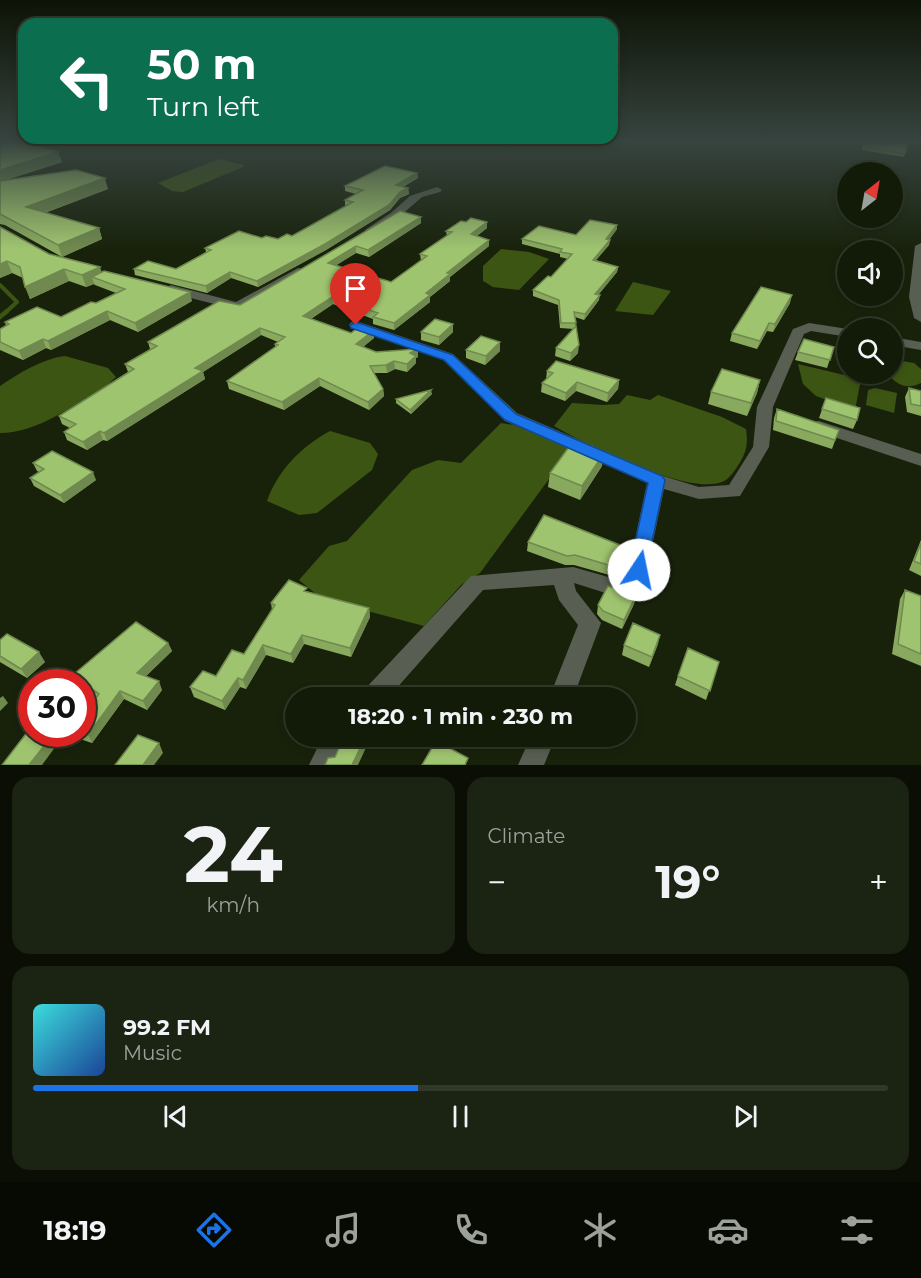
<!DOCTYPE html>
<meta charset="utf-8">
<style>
:root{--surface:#121a08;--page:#1b2312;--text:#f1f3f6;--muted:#9ca19c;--line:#313829;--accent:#1a73e8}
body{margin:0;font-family:Montserrat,sans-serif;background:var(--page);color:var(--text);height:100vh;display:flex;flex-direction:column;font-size:22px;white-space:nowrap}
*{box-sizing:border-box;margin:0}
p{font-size:20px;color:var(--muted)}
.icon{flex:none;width:33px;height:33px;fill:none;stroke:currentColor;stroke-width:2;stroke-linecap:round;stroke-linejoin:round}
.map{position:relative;height:765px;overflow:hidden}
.drawer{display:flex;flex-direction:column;gap:12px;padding:12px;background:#0a0e04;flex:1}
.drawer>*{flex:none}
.hud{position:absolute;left:18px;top:18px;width:600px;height:126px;border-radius:18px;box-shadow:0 3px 9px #0003,0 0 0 2px var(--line);background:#0b6e4f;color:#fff;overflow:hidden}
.needle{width:39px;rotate:31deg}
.controls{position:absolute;left:837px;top:162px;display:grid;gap:12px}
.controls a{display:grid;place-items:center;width:66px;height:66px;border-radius:50%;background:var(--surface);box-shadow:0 3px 9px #0003,0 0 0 2px var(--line);font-size:30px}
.speed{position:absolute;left:18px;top:669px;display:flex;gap:12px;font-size:30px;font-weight:700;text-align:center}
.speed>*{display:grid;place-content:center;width:78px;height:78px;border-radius:50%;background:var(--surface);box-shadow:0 3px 9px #0003,0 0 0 2px var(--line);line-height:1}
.speed .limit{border:9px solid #d22;background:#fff;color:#111}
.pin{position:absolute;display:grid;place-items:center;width:51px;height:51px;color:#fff;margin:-62px -26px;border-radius:50% 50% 50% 0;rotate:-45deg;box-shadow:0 0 6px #0007}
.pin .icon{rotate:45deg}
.me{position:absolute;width:66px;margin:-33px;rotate:11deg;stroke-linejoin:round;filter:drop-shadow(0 0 4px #0008)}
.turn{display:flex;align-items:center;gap:21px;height:126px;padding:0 30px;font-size:27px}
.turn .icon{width:78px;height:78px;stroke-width:2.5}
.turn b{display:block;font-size:42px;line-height:51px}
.big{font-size:45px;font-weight:700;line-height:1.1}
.drawer .tile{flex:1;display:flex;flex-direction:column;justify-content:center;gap:9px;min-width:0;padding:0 21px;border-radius:18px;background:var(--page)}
.drawer .dial{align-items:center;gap:0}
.dial b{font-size:78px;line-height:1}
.song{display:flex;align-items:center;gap:18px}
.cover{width:72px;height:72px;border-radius:9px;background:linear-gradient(135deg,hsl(180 70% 55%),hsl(220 70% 35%))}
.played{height:6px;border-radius:3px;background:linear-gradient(90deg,var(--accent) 45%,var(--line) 45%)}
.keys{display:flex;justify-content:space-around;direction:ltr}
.heat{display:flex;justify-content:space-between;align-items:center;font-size:33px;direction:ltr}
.drawer .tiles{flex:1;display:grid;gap:12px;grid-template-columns:1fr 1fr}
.tile:last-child{grid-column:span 2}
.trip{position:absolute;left:285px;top:687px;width:351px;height:60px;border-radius:30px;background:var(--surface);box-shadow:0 3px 9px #0003,0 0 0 2px var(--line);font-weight:700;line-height:60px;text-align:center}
.dock{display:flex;height:96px;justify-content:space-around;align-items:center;background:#070a03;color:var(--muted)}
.dock .icon{width:42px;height:42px}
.dock .current{color:var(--accent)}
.dock b{font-size:27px;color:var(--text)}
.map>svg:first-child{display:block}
.water{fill:#3c5513}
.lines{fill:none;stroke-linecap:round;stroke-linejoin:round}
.stream-far1{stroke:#3c5513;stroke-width:4}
.stream{stroke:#3c5513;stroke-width:4.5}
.minor{fill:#585e52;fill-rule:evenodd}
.wall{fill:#89a95f}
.shaded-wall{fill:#6f894e}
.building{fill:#9fc46f;stroke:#6f894e;stroke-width:1.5}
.route{fill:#1a73e8;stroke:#114b97;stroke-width:1.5}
</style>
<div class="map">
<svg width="921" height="765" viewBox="0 0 921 765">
<rect width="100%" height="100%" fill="#18220b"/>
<!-- water -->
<path class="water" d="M219 159 244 165 243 167 183 192 172 191 158 183Z
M501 249 529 252 549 259 519 290 493 287 483 281V266Z
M633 282 671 291 653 315 615 311Z
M65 356 108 368 116 377 106 386C75 404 38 433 0 433V386C20 373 41 359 65 356Z
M896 360 914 363 921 369V383C906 390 898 385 887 374H892L893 361Z
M798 364 861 379 855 410 816 396 803 384Z
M875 388 897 393 894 413 866 405 868 390Z
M627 395 650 400 658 395 722 417 746 429C748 444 747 451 739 464 736 469 729 479 724 481 691 498 585 444 554 426L572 403 603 405 619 404Z
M501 423 514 425 571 449 480 573 461 585 424 626 322 599 299 580 329 546 347 541 412 470 438 460 461 463Z
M330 431 370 443 378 454 372 470 317 513 299 515 267 501C278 470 301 447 330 431Z"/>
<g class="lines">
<!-- stream-far1 -->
<path class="stream-far1" d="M0 285 17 302 5 313"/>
<!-- stream -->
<path class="stream" d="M0 317 7 311"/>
<!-- minor -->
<path class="minor" d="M437 187 442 190 440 192 422 197 400 216 374 232 370 233 365 230 392 212 410 196Z
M921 243V322L914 318 909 297 915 246Z
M298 268 302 269V275L238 310 167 292 165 289 171 285 236 302Z
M356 321 453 354 517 413 663 476 699 487 729 485 753 447 757 407 793 329 809 323 848 329V337L811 331 804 334 773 407 769 447 740 496 699 499 664 489 641 599 634 602 574 583 576 591 601 623 573 698H549L578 625 559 600 554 585 483 590 388 698H360L364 690 471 576 573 567 626 582 647 483 505 421 443 360 351 328 349 325 351 322Z
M892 337 921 342V350L892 345Z
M819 421 921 454V466L813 430 811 426 813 422Z
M323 736H348L335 765H309Z
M531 736H556L544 765H518Z"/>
</g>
<!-- wall -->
<path class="wall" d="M0 142 62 162 6 180 108 189 45 213 99 228 102 239 62 257 5 225 0 224Z
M864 142H909L904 157 862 150Z
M417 173 418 178 403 187 408 188 409 194 400 198 390 210 326 250 258 287 231 278 207 293 135 275 134 269H176L206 252 205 248 262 238 278 239 292 236 346 206 345 205V200L356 194 345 191V186Z
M400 211 421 223 369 257 356 253 336 265 391 282 421 261 420 254 447 236 446 231 487 228 477 236 489 240V246L450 277V281L430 297V302L394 330 373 324V319L333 304 311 319 351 333 373 331 374 338 363 347 376 352 418 357 416 358V363L407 372 395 369 387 373H374L383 389 384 396 369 410 320 386 284 410 229 389 227 381 275 347V344L278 342 261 335 203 372 205 379 107 441 103 440 87 450 67 440 64 432 70 428 62 424 59 416 128 372 125 364 150 349 148 342 240 305Z
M617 225V229L609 240H610L609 245 596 260 618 267 617 272 598 295 599 300 584 320 575 317 578 353 570 361 555 356 556 348 574 329 560 328 558 305 533 296V290L551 277 568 259 560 257V254L522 244V239L576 235Z
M0 227 49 254 102 273 192 301 138 332 110 320 51 350 46 348 23 360 0 350V329L6 326 5 322 61 317 96 303 116 293 95 285 94 284 86 287 69 281 30 299 23 278 12 273 0 278Z
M790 303 773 332 767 331 757 349 730 341 732 333Z
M453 324V332L439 345 421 340V332Z
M500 342V351L485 365 466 358V350Z
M834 347 827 368 795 360 798 352Z
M547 371 619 380 618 389 607 402 576 391 565 401 541 392 542 383 546 379Z
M760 380 757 393 747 416 708 404 711 392Z
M909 388 921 391V416L907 412 905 397Z
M432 394 411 414 396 403V399Z
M826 398 857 420 853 429 819 418Z
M777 409 839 430 832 449 773 430 774 418Z
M33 463 96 480 64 503 34 486 30 478 39 472 37 471Z
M602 466 580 500 548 487 550 473Z
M921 540V576L909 570Z
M528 542 624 556 619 565 623 567 621 576 620 578 574 565H565L527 551Z
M905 590 921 596V666L892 654 900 599Z
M308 592 369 608 370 617 351 657 304 644 293 663 266 655 246 689 240 687 225 710 194 697 190 687 216 676 244 654 272 610 271 603Z
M636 595 634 604 622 629 602 620 597 614 598 605Z
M0 640 45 662 27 678 0 662Z
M168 643 172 651 146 676 162 690 147 710 124 699 92 743 77 738 75 734H82V716L97 698 82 687V682H77L73 675Z
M658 644 649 667 622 655 624 645Z
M719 662 706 700 675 685 678 676Z
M505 736H529L524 746Z"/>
<!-- shaded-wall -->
<path class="shaded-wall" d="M58 152 62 162 0 182V170Z
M417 173 418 178 396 190V185Z
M105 178 108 189 30 218 26 207Z
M408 188 409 194 400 198 390 210 326 250 258 287 257 281 400 192Z
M421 217V223L369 257 368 250Z
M487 222V228L471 240V234Z
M617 225V229L606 244V239Z
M99 228 102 239 62 257 58 245Z
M489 240V246L450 277V281L430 297V302L394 330V323L447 273Z
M610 240 609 245 592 265 593 260Z
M356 246V253L329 270 328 263Z
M7 261 12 273 0 278V264Z
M100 267 104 279 92 277 94 284 86 287 82 275Z
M618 267 617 272 595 299V294Z
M64 269 69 281 30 299 25 287Z
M230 272 231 278 207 293 206 286Z
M190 292 192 301 138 332 135 323Z
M600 295 599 300 584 320 585 314Z
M792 295 790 303 773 332 775 324Z
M332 297 333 304 304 323 303 316Z
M107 311 110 320 51 350 48 341Z
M769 323 767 331 757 349 760 341Z
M453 324V332L439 345V337Z
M260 328 261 335 203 372 205 379 107 441 104 433 195 368Z
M373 331 374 338 356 352V344Z
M43 339 46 348 23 360 19 351Z
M500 342V351L485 365 486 356Z
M579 345 578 353 570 361 571 353Z
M418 349V357L416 358V363L407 372V364L410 353Z
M394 361 395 369 387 373 386 365Z
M319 378 320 386 284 410 282 402Z
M619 380 618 389 607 402 608 393Z
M760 380 757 393 747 416 751 403Z
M577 382 576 391 565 401 566 393Z
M383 389 384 396 369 410 368 402Z
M431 390 432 394 411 414 410 410Z
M100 431 103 440 87 450 83 442Z
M604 453 602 466 580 500 582 486Z
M93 472 96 480 64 503 60 495Z
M625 547 624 556 618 567 617 564Z
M636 595 634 604 622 629 624 620Z
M369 608 370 617 351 657 350 648Z
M302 635 304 644 293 663 291 654Z
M660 635 658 644 649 667 652 657Z
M168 643 172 651 141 681 137 673Z
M263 645 266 655 246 689 243 680Z
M39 652 45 662 27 678 21 669Z
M238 678 240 687 225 710 222 701Z
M159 681 162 690 147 710 143 701Z
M120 691 124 699 92 743 88 735Z
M3 696 8 703 0 711V698Z
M366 736H370V739L358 765H352Z
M525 736H529L524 746Z
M51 737 56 746 42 765H29Z
M159 743 163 753 154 765H143Z"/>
<!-- building -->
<path class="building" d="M0 142H24L58 152 0 170Z
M864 142H909L905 154 863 147Z
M385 166 417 173 396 185 408 188 400 192 389 205 325 244 257 281 230 272 206 286 134 269 148 261 176 269 211 250 205 248 239 231 262 238 266 236 278 239 287 234 292 236 353 202 345 200 363 190 345 186Z
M76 170 105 178 26 207 99 228 58 245 0 214V181Z
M400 211 421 217 368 250 356 246 328 263 391 282 427 256 420 254 452 232 446 231 461 221 466 222 471 218 487 222 471 234 489 240 447 273 450 274 426 293 430 295 394 323 373 317 378 313 332 297 303 316 351 333 360 326 373 331 356 344 376 352 418 349 410 353 416 356 407 364 394 361 386 365 370 366 383 389 368 402 319 378 282 402 227 381 278 345 275 344 285 337 260 328 195 368 203 371 104 433 100 431 83 442 64 432 76 424 59 416 134 369 125 364 157 346 148 342 219 301 240 305Z
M590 220 617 225 606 239 610 240 593 260 618 267 595 294 600 295 585 314 574 312 576 323H561L559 300 533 290 548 276 551 277 572 254 560 252 562 249 522 239 539 226 576 235Z
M0 227 49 254 100 267 82 275 64 269 25 287 20 267 7 261 0 264Z
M104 271 190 292 135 323 107 311 48 341 43 339 19 351 0 342V329L9 324 5 322 37 307 61 317 91 302 96 303 125 289 92 277Z
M761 287 792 295 775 324 769 323 760 341 732 333Z
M435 319 453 324 439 337 421 332Z
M576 326 579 345 571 353 556 348Z
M481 336 500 342 486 356 466 350Z
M804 339 834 347 830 360 798 352Z
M556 361 619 380 608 393 577 382 566 393 542 383 553 373 547 371Z
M722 369 760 380 751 403 711 392Z
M909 388 921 391V406L911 404Z
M431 390 410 410 396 399Z
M826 398 860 408 857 420 822 409Z
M777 409 839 430 835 440 776 421Z
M574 440 604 453 582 486 550 473Z
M52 451 93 472 60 495 30 478 44 469 33 463Z
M544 515 625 547 617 564 623 567 622 569 575 555 567 556 528 542Z
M921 543V564L914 561Z
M289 580 307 588 304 591 369 608 350 648 302 635 291 654 263 645 243 680 238 678 222 701 190 687 203 671 216 676 232 650 244 654 275 605 271 603Z
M608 586 636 595 624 620 603 611 598 605Z
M905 590 921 596V654L898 644Z
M136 622 168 643 137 673 159 681 143 701 120 691 88 735 82 733V716L99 694 73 675Z
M633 623 660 635 652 657 624 645Z
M7 634 39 652 21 669 0 656V640Z
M688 648 719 662 710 691 678 676Z
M32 726V734H47L51 737 29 765H2Z
M138 735 159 743 143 765H115Z
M344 736H366L352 765H325L328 758 335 757Z
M436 741 468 758 465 765H422Z"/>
<!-- sky -->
<linearGradient id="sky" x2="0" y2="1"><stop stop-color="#0d1306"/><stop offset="0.57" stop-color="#37443f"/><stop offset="1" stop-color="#37443f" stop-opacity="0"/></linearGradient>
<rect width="921" height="249" fill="url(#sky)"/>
<!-- route -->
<path class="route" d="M356 322 453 355 516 414 662 476 665 480 645 575 639 577 632 575 629 570 648 483 505 420 444 360 351 328 350 325Z"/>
</svg>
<div class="controls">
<a><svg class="needle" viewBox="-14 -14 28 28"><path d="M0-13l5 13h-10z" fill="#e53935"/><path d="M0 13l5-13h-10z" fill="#9ca19c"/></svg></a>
<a><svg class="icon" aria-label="sound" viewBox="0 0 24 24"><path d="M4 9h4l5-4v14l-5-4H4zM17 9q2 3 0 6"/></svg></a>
<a><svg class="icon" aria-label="search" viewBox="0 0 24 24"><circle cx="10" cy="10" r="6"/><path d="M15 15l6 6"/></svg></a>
</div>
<div class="speed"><div class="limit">30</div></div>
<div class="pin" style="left:356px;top:325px;background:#d93025"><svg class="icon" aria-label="arrive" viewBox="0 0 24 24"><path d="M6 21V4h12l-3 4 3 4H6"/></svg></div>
<svg class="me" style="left:639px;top:570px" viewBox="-20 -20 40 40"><circle r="19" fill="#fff"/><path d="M0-13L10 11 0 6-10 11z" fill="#1a73e8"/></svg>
<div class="trip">18:20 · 1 min · 230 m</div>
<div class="hud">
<div class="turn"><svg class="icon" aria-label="left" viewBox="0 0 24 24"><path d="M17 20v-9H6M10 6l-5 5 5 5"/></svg><div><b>50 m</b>Turn left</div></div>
</div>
</div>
<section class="drawer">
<div class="tiles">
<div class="tile dial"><b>24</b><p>km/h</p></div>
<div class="tile"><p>Climate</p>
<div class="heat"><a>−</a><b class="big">19°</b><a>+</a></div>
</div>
<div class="tile">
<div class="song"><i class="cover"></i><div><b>99.2 FM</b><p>Music</p></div></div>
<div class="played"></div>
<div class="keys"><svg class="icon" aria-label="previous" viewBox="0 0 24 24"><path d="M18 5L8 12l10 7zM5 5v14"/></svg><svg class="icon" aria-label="pause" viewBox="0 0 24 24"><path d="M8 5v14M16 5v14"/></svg><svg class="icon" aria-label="next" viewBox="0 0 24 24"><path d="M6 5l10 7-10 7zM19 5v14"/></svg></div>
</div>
</div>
</section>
<nav class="dock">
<b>18:19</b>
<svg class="icon current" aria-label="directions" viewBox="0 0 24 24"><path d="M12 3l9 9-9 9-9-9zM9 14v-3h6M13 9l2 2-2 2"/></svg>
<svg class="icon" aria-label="music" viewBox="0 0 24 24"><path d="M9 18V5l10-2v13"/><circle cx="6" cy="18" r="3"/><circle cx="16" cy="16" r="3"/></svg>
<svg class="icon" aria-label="phone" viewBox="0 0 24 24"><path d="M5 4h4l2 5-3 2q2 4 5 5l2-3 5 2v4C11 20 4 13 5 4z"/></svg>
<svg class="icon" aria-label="climate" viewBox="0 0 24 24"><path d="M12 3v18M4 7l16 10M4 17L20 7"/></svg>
<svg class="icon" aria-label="car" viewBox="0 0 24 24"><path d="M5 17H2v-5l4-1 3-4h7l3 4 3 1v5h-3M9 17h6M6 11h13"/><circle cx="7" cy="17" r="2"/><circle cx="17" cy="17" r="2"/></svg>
<svg class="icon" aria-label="filters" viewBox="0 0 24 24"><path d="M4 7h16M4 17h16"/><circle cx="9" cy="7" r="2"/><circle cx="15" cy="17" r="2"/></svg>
</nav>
